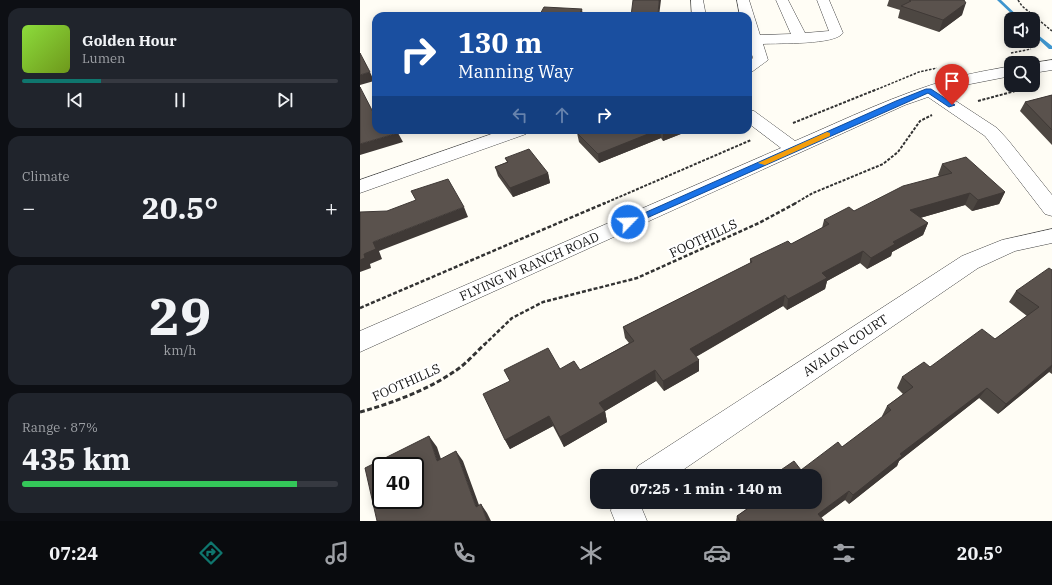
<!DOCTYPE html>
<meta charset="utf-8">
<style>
:root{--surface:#171b24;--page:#20242c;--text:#f1f3f6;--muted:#9ea1a6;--line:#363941;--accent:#0f766e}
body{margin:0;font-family:"IBM Plex Serif",serif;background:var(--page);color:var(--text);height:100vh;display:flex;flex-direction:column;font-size:15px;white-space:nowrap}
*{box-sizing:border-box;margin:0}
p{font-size:13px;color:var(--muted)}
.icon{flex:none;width:22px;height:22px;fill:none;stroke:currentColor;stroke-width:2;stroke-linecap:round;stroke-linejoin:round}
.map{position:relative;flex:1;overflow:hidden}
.side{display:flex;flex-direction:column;gap:8px;padding:8px;background:#0d0f14;width:360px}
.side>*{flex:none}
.banner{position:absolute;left:12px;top:12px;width:380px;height:122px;border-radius:12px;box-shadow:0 2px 10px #0003;background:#1a4fa0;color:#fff;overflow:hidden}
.tools{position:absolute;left:644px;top:12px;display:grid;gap:8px}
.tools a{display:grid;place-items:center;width:36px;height:36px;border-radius:8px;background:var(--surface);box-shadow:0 2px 10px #0003;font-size:20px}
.speed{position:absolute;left:12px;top:457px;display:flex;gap:8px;font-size:20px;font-weight:700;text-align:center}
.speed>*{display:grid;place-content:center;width:52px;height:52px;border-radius:50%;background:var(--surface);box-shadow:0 2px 10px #0003;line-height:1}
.speed .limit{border:2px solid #111;border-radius:6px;background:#fff;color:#111}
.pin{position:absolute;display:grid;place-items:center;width:34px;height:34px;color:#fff;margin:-41px -17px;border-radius:50% 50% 50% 0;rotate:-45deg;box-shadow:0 0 4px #0007}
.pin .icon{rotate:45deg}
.me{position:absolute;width:44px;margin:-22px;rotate:66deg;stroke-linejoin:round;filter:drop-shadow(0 0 3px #0008)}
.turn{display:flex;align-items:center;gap:14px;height:84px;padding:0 20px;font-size:18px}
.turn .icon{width:52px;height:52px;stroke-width:2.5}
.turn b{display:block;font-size:28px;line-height:34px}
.lanes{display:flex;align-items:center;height:38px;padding:0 20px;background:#0003;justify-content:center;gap:20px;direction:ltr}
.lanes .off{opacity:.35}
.big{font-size:30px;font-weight:700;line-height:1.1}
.side .widget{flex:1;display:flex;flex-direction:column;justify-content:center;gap:6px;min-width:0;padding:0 14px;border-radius:12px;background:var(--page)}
.side .dial{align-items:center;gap:0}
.dial b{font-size:52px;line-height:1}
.song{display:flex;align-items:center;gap:12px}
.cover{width:48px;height:48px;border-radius:6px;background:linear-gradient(135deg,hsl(90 70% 55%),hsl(80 70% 35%))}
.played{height:4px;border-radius:2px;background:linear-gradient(90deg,var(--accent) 25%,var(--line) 25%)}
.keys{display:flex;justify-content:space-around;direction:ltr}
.heat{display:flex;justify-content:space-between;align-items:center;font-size:22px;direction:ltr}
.charge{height:6px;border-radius:3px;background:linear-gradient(90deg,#34c759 87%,var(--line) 0)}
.trip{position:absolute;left:230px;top:469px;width:232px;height:40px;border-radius:12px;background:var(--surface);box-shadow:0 2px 10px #0003;font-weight:700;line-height:40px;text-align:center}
.tabs{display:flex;height:64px;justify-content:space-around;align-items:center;background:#090b0e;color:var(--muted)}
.tabs .icon{width:28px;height:28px}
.tabs .selected{color:var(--accent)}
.tabs b{font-size:18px;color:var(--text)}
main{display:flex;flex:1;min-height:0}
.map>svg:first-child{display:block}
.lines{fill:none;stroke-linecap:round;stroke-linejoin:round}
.stream{fill:#3f96cf;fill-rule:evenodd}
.minor-casing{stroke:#444;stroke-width:1}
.path-far3{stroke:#333;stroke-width:1.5;stroke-dasharray:2.5 1.5;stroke-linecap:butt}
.path-far2{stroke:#333;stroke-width:2;stroke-dasharray:3 1.5;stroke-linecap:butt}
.path-far1{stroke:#333;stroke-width:2.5;stroke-dasharray:4 2;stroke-linecap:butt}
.path{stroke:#333;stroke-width:3;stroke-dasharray:5 2.5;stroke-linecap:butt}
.minor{fill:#fff;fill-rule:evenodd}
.wall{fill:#4d4742}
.shaded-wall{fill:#3f3936}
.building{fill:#5a524d;stroke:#3f3936;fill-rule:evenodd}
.route{fill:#1a73e8;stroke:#114b97}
.slow{fill:#f59e0b}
.labels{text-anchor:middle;stroke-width:4;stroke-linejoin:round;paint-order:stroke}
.street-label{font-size:13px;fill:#111;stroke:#fff}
</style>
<main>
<section class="side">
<div class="widget">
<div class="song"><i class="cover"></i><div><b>Golden Hour</b><p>Lumen</p></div></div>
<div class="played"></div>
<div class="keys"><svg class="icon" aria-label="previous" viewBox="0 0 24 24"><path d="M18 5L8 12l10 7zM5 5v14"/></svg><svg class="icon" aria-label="pause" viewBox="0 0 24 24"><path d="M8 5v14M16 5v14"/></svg><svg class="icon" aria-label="next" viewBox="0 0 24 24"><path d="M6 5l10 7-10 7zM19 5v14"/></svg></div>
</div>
<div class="widget"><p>Climate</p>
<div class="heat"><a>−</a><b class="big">20.5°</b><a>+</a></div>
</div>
<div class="widget dial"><b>29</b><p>km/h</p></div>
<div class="widget"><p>Range · 87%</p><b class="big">435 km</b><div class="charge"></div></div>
</section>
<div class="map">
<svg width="692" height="521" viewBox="0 0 692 521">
<rect width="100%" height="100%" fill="#fffdf5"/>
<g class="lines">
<!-- stream -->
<path class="stream" d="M637 0H641L661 19H657Z
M673 31 692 46V49H689L673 34Z"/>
<defs>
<path id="minor" d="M331 0H343L346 16H332Z
M377 0H389L400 35 431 34 416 0H428L445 33 469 31 457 0H469L483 33C475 45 419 43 403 44L408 60 393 71 388 73V62L393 58 388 42V16H380Z
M692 60V70L673 73V63Z
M651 66V76L600 86 582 92 637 128 648 140 692 195V216L685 214 625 136 568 97 545 105 0 352V331L421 148 388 123V110L394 111 435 141C486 119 537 94 591 79 610 73 631 70 651 66Z
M143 130H169L166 134 0 193V180Z
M692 229V243L655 251 618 268 314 476H273L278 466 602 256 642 240Z
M253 502H283L282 509 287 521H255L251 511Z"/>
</defs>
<!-- minor casing -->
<use href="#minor" class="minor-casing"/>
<!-- path-far3 -->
<path class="path-far3" d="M658 0 662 6 692 31
M651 53 671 49
M513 91 559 72 577 68
M656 91 673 86"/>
<!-- path-far2 -->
<path class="path-far2" d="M618 101 659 90
M433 123 515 90
M243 204 391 140
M434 204 453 193 523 164 538 152 560 121 572 115"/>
<!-- path-far1 -->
<path class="path-far1" d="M0 308 245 203
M124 345 152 318 183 302 277 278 399 223 436 203"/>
<!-- path -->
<path class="path" d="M0 412C33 403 70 389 98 369 108 362 116 352 125 344"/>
<!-- minor -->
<use href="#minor" class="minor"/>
</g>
<!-- wall -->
<path class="wall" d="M529 0H604L602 15 579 32 538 18 540 10 527 6Z
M692 95V145L660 111 665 102Z
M225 130H331L303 141 301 138 239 163 219 142 217 133Z
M145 158 188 173 190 183 153 197 138 176 135 167 147 162Z
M582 164 645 192 639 204 612 211 605 205 560 218 568 223 563 235 532 252 531 256 507 269 500 263 467 281 465 289 427 310 423 306 336 357 339 371 304 391 296 381 245 411 247 422 204 447 193 426 150 449 145 440 200 369 220 370 269 343 265 338 263 327 390 263V259L431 244 462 228 464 220 494 211 579 176 578 175Z
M692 270V374L689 372 638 414 619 398 539 461 537 466 489 504 485 500 461 518 464 521H376L377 516 392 505 390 502H455L441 470 482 447 523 417 522 416 527 406 543 394 537 388 542 377 570 367 635 339 667 316 649 302 656 291Z"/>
<!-- shaded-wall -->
<path class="shaded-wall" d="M299 0H301L299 16H298Z
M606 3 602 15 579 32 583 20Z
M222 9 223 16H218Z
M10 72 14 81 0 85V75Z
M298 130H300L301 138 239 163 238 154Z
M306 130H331L303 141V131Z
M38 133 43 142 0 155V144Z
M188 173 190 183 153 197 150 188Z
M645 192 639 204 612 211 618 200Z
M610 193 605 205 546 222 550 210Z
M104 207 108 217 19 251 22 259 10 264 11 268 0 272V260L4 254 13 242Z
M568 223 563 235 532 252 531 256 507 269 511 258 533 242Z
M503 251 500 263 467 281 465 289 427 310 428 299 462 273Z
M425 295 423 306 330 360V349Z
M339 360V371L304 391 303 381Z
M692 365V367L689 372 638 414 646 404Z
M295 370 296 381 242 413 239 403Z
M627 388 619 398 539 461 537 466 489 504 493 495 540 454Z
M245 411 247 422 204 447 200 437Z
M189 416 193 426 150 449 145 440Z
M69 436 77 447 85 471 77 461Z
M96 451 103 461 123 516 116 507Z
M489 491 485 500 456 521 458 514Z
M121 504 127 513 131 521H127Z"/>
<!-- building -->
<path class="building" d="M273 0H299L298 16H271Z
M549 0H604L606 3 583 20 541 6 551 1Z
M184 7 222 9 218 16H179Z
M0 53 10 72 0 75Z
M0 87 14 114 16 113V130H37L38 133 0 144Z
M692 95V130L665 102Z
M225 130H298L238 154 217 133Z
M169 149 188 173 150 188 135 167 148 162 145 158Z
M606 157 645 192 618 200 610 193 550 210 568 223 533 242 535 244 511 258 503 251 462 273 467 278 428 299 425 295 330 349 339 360 303 381 295 370 239 403 245 411 200 437 189 416 145 440 123 394 150 381 144 370 188 348 200 369 214 361 220 370 274 341 263 327 392 262 390 259 428 241 431 244 469 224 464 220 489 207 494 211 543 186 592 173 582 164Z
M88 179 104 207 13 242 16 249 4 254 5 258 0 260V212L27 211 56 200 51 191Z
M689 268 692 270V365L646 404 627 388 540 454 542 456 493 495 489 491 458 514 464 521H380L377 516 397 502H455V476H412L434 461 441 470 478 442 482 447 531 410 527 406 553 387 542 377 564 362 570 367 622 329 635 339 679 307 656 291Z
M69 436 77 461 96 451 116 507 121 504 127 521H17L5 468ZM21 466H55V500H21Z"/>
<!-- route -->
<path class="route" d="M566 89H571L595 105 589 107 568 93 271 225H268L264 222 536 101Z"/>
<!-- slow -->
<path class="slow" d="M467 132 470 133V136L405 165 398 163Z"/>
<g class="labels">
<!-- street labels -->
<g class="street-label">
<text transform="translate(343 238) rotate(-25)" y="5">FOOTHILLS</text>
<text transform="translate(169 266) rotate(-24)" y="5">FLYING W RANCH ROAD</text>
<text transform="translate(485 345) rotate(-34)" y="5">AVALON COURT</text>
<text transform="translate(46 382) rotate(-24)" y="5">FOOTHILLS</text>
</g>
</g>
</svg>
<div class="tools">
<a><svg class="icon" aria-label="sound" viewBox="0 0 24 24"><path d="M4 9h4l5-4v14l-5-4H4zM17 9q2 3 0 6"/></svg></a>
<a><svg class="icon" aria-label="search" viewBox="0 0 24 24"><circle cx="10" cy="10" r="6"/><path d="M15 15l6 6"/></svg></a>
</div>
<div class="speed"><div class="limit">40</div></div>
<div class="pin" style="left:592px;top:105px;background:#d93025"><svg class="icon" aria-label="arrive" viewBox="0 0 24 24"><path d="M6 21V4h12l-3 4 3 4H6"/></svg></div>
<svg class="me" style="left:268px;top:222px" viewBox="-20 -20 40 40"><circle r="17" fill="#1a73e8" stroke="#fff" stroke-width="3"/><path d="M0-11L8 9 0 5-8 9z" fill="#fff"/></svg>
<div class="trip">07:25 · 1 min · 140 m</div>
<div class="banner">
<div class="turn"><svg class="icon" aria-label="right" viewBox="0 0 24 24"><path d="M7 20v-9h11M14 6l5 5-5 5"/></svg><div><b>130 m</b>Manning Way</div></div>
<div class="lanes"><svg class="icon off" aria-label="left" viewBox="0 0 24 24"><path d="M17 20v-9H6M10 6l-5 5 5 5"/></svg><svg class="icon off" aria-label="ahead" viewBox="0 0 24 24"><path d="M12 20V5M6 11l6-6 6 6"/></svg><svg class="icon" aria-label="right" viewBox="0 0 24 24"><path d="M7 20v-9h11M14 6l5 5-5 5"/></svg></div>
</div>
</div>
</main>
<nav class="tabs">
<b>07:24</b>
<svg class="icon selected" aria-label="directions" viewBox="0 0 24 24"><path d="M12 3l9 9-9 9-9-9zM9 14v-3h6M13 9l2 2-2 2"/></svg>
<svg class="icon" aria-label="music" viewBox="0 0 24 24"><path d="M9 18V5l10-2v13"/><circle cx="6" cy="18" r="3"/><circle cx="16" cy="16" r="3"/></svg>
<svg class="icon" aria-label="phone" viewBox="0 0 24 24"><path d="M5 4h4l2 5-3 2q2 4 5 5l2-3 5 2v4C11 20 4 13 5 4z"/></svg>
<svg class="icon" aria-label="climate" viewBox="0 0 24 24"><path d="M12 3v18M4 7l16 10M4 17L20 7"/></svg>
<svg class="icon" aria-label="car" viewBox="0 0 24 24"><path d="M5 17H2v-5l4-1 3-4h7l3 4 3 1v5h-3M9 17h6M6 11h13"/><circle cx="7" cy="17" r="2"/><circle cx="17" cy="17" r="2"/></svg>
<svg class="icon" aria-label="filters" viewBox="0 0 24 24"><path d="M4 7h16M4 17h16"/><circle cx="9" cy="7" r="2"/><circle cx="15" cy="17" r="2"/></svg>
<b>20.5°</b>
</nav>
